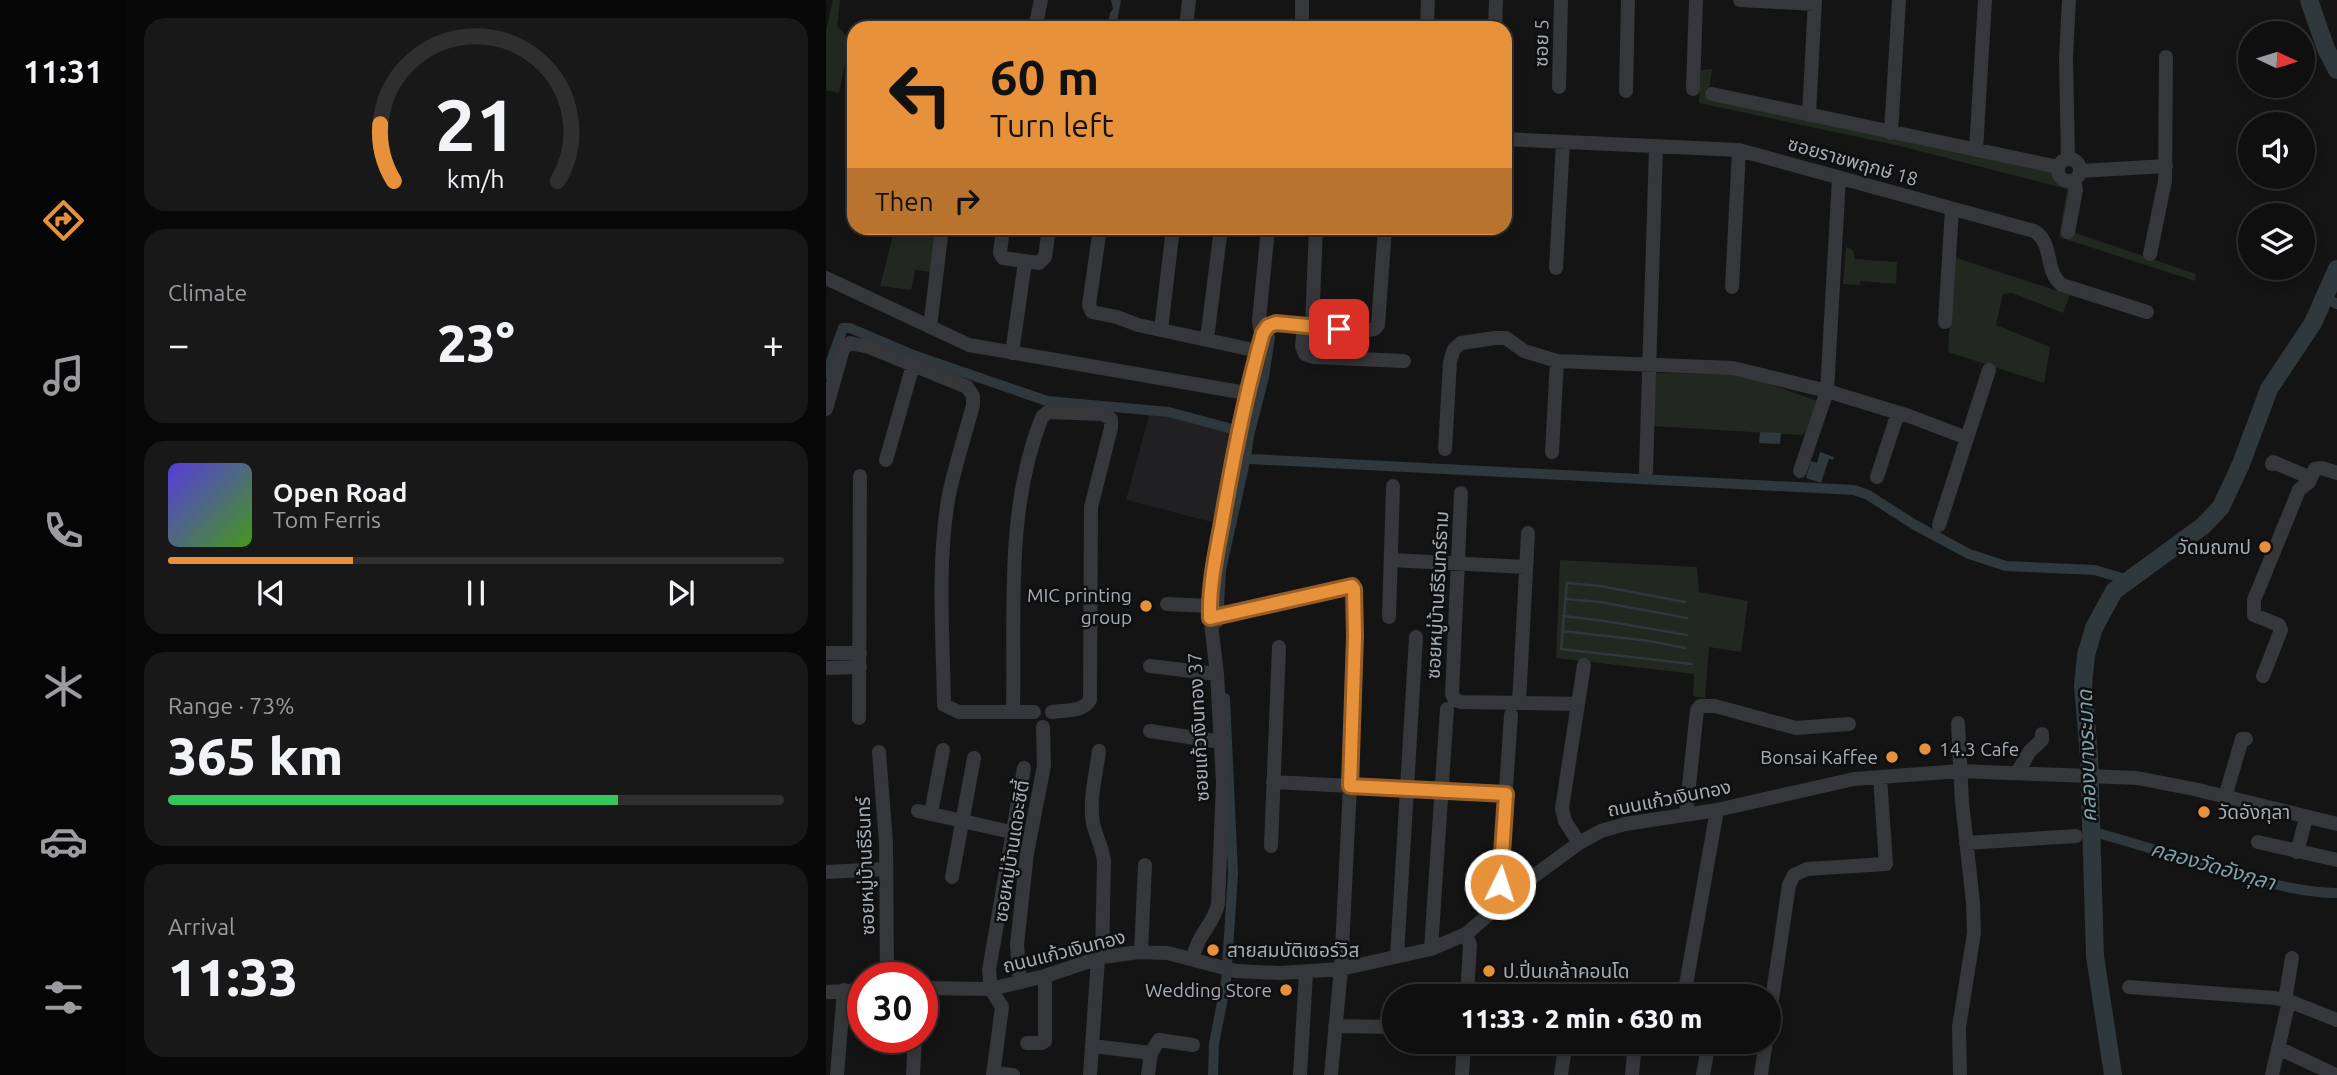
<!DOCTYPE html>
<meta charset="utf-8">
<style>
:root{--surface:#0f0f10;--page:#181819;--text:#f1f3f6;--muted:#9b9c9f;--line:#2f2f30;--accent:#e7913a}
body{margin:0;font-family:Ubuntu,"Noto Sans Thai",sans-serif;background:var(--page);color:var(--text);height:100vh;display:flex;flex-direction:column;font-size:26px;white-space:nowrap}
*{box-sizing:border-box;margin:0}
p{font-size:23px;color:var(--muted)}
.icon{flex:none;width:38px;height:38px;fill:none;stroke:currentColor;stroke-width:2;stroke-linecap:round;stroke-linejoin:round}
.map{position:relative;flex:1;overflow:hidden}
.drawer{display:flex;flex-direction:column;gap:18px;padding:18px;background:#080809;width:700px}
.drawer>*{flex:none}
.banner{position:absolute;left:21px;top:21px;width:665px;height:214px;border-radius:21px;box-shadow:0 4px 10px #0003,0 0 0 2px var(--line);background:#e7913a;color:#111;overflow:hidden}
.needle{width:46px;rotate:94deg}
.buttons{position:absolute;left:1412px;top:21px;display:grid;gap:14px}
.buttons a{display:grid;place-items:center;width:77px;height:77px;border-radius:50%;background:var(--surface);box-shadow:0 4px 10px #0003,0 0 0 2px var(--line);font-size:35px}
.speed{position:absolute;left:21px;top:962px;display:flex;gap:14px;font-size:35px;font-weight:700;text-align:center}
.speed>*{display:grid;place-content:center;width:91px;height:91px;border-radius:50%;background:var(--surface);box-shadow:0 4px 10px #0003,0 0 0 2px var(--line);line-height:1}
.speed .limit{border:10px solid #d22;background:#fff;color:#111}
.pin{position:absolute;display:grid;place-items:center;width:60px;height:60px;color:#fff;margin:-30px;border-radius:14px;box-shadow:0 4px 10px #0006}
.me{position:absolute;width:77px;margin:-38px;rotate:4deg;stroke-linejoin:round;filter:drop-shadow(0 0 5px #0008)}
.turn{display:flex;align-items:center;gap:24px;height:147px;padding:0 28px;font-size:32px}
.turn .icon{width:91px;height:91px;stroke-width:2.5}
.turn b{display:block;font-size:49px;line-height:60px}
.then{display:flex;align-items:center;height:66px;padding:0 28px;background:#0003;gap:14px;font-size:26px}
.big{font-size:52px;font-weight:800;line-height:1.1}
.drawer .widget{flex:1;display:flex;flex-direction:column;justify-content:center;gap:10px;min-width:0;padding:0 24px;border-radius:21px;background:var(--page)}
.drawer .dial{align-items:center;gap:0}
.dial svg{height:182px;overflow:visible;fill:none;stroke:var(--line);stroke-width:7;stroke-linecap:round;text-anchor:middle}
.dial text{fill:var(--text);stroke:none}
.song{display:flex;align-items:center;gap:21px}
.cover{width:84px;height:84px;border-radius:10px;background:linear-gradient(135deg,hsl(250 70% 55%),hsl(100 70% 35%))}
.played{height:7px;border-radius:4px;background:linear-gradient(90deg,var(--accent) 30%,var(--line) 30%)}
.keys{display:flex;justify-content:space-around;direction:ltr}
.heat{display:flex;justify-content:space-between;align-items:center;font-size:38px;direction:ltr}
.charge{height:10px;border-radius:5px;background:linear-gradient(90deg,#34c759 73%,var(--line) 0)}
.trip{position:absolute;left:556px;top:984px;width:399px;height:70px;border-radius:35px;background:var(--surface);box-shadow:0 4px 10px #0003,0 0 0 2px var(--line);font-weight:800;line-height:70px;text-align:center}
main{display:flex;flex:1;min-height:0}
.tab-bar{display:flex;flex-direction:column;width:126px;justify-content:space-around;align-items:center;background:#060606;color:var(--muted)}
.tab-bar .icon{width:49px;height:49px}
.tab-bar .on{color:var(--accent)}
.tab-bar b{font-size:32px;color:var(--text)}
.map>svg:first-child{display:block}
.built{fill:#202022}
.green{fill:#202820}
.water{fill:#2e383d}
.lines{fill:none;stroke-linecap:round;stroke-linejoin:round}
.stream{stroke:#2e383d;stroke-width:2.5}
.canal{stroke:#2e383d;stroke-width:10}
.river{stroke:#2e383d;stroke-width:18}
.minor{stroke:#35373a;stroke-width:14}
.route-casing{stroke:#965e26;stroke-width:18}
.route{stroke:#e7913a;stroke-width:12}
.poi-dot{fill:#e7913a;stroke:#0f0f10;stroke-width:2.5}
.labels{text-anchor:middle;stroke-width:5;stroke-linejoin:round;paint-order:stroke}
.street-label{font-size:19px;fill:#a6adb5;stroke:#0f0f10}
.poi-label{font-size:19px;fill:#a6adb5;stroke:#0f0f10;text-anchor:end}
.water-label{font-size:21px;font-style:italic;fill:#7fa0ae;stroke:#0f0f10}
</style>
<main>
<nav class="tab-bar">
<b>11:31</b>
<svg class="icon on" aria-label="directions" viewBox="0 0 24 24"><path d="M12 3l9 9-9 9-9-9zM9 14v-3h6M13 9l2 2-2 2"/></svg>
<svg class="icon" aria-label="music" viewBox="0 0 24 24"><path d="M9 18V5l10-2v13"/><circle cx="6" cy="18" r="3"/><circle cx="16" cy="16" r="3"/></svg>
<svg class="icon" aria-label="phone" viewBox="0 0 24 24"><path d="M5 4h4l2 5-3 2q2 4 5 5l2-3 5 2v4C11 20 4 13 5 4z"/></svg>
<svg class="icon" aria-label="climate" viewBox="0 0 24 24"><path d="M12 3v18M4 7l16 10M4 17L20 7"/></svg>
<svg class="icon" aria-label="car" viewBox="0 0 24 24"><path d="M5 17H2v-5l4-1 3-4h7l3 4 3 1v5h-3M9 17h6M6 11h13"/><circle cx="7" cy="17" r="2"/><circle cx="17" cy="17" r="2"/></svg>
<svg class="icon" aria-label="filters" viewBox="0 0 24 24"><path d="M4 7h16M4 17h16"/><circle cx="9" cy="7" r="2"/><circle cx="15" cy="17" r="2"/></svg>
</nav>
<section class="drawer">
<div class="widget dial"><svg viewBox="0 0 100 80">
<path d="M14 69A42 42 0 1 1 86 69"/>
<path d="M14 69A42 42 0 0 1 8 44" stroke="#e7913a"/>
<text x="50" y="56" font-size="32" font-weight="700">21</text>
<text x="50" y="72" font-size="11">km/h</text>
</svg></div>
<div class="widget"><p>Climate</p>
<div class="heat"><a>−</a><b class="big">23°</b><a>+</a></div>
</div>
<div class="widget">
<div class="song"><i class="cover"></i><div><b>Open Road</b><p>Tom Ferris</p></div></div>
<div class="played"></div>
<div class="keys"><svg class="icon" aria-label="previous" viewBox="0 0 24 24"><path d="M18 5L8 12l10 7zM5 5v14"/></svg><svg class="icon" aria-label="pause" viewBox="0 0 24 24"><path d="M8 5v14M16 5v14"/></svg><svg class="icon" aria-label="next" viewBox="0 0 24 24"><path d="M6 5l10 7-10 7zM19 5v14"/></svg></div>
</div>
<div class="widget"><p>Range · 73%</p><b class="big">365 km</b><div class="charge"></div></div>
<div class="widget"><p>Arrival</p><b class="big">11:33</b></div>
</section>
<div class="map">
<svg width="1511" height="1075" viewBox="0 0 1511 1075">
<rect width="100%" height="100%" fill="#141415"/>
<!-- built -->
<path class="built" d="M324 412 408 433 390 523 300 500Z"/>
<!-- green -->
<path class="green" d="M7 0H14L11 26 24 40 13 93 0 90V31Z
M886 69 882 98 1229 171 1233 178 1247 189V232L1370 274 1369 281 1233 237 1241 189 1074 146 873 103 875 70Z
M69 228H111L106 272 89 270 85 290 54 286Z
M1020 247 1027 250 1029 259 1071 262 1070 284 1034 281V285L1017 284Z
M1128 257 1244 295 1237 313 1186 293 1177 294 1170 325 1224 347 1218 383 1122 352Z
M828 373 903 374 941 383 991 401 982 431 976 435 827 426Z
M734 560 871 567 873 592 922 601 915 652 883 647 879 698 867 696 868 674 730 658Z"/>
<!-- water -->
<path class="water" d="M285 0H295L290 28H281L284 13 287 9Z
M934 432 955 433 954 444 933 443Z
M994 452 1008 457 1007 460 1003 459 995 483 980 478 985 461 991 463Z"/>
<g class="lines">
<!-- stream -->
<path class="stream" d="M740 599 774 602 861 618
M859 602 774 586 741 583 735 649 866 664
M737 616 779 621 861 635
M736 631 824 641 859 648"/>
<!-- canal -->
<path class="canal" d="M1500 298 1511 304
M0 375 17 328H24L90 356 221 401 343 412 406 429 423 436 420 457 424 459 1028 490 1042 495 1089 525 1143 554 1180 566 1269 570 1302 580
M423 436 438 377 444 337
M392 623 395 570 420 457
M1264 831C1317 845 1368 863 1421 877 1451 885 1480 893 1511 893
M387 1075 388 1044 400 982 407 873 399 698"/>
<!-- river -->
<path class="river" d="M1483 0 1500 49 1511 70
M1287 1075 1269 956 1263 756 1257 686 1260 655 1268 628 1288 591 1377 526 1395 507 1415 464 1443 389 1487 323 1511 269"/>
<!-- minor -->
<path class="minor" d="M914 0 989 4
M209 28 215 0
M360 28 363 0
M476 28V0
M601 28 602 0
M669 28 670 0
M733 87 735 0
M867 89 870 0
M800 91 802 0
M886 94 1232 167
M983 115 989 0
M1065 133 1073 0
M679 139 913 150 1208 231C1228 242 1218 272 1236 285L1321 312
M1150 150 1159 0
M1232 170a11 11 0 1 1 22 0a11 11 0 1 1-22 0Z
M1242 159 1240 58 1243 0
M1254 171 1340 166
M177 228 174 253 177 258 213 263 219 257 223 228
M274 228 263 305 266 312 291 317 312 325 432 351
M1242 232 1250 190 1248 180
M1324 254 1339 181 1340 57
M730 268 737 142
M0 278 143 345 420 393
M906 287 913 150
M1119 322 1126 209
M478 326 476 346 479 354 487 357 578 361
M486 326 490 228
M104 327 116 228
M335 330 347 228
M437 333 434 329 433 320 442 229
M381 339 395 228
M186 353 199 262
M0 409 17 349 24 343 43 347 141 387 147 396V405C139 436 128 468 122 500 111 567 117 638 118 705L133 712H208
M619 449 624 362 628 349 635 343 669 338H680L698 351 731 361 907 368 1001 391 1083 416 1141 438
M726 452 731 361
M60 460 87 365
M1446 464 1447 462 1485 478
M820 471 830 147
M974 471 1001 391 1013 178
M1051 477 1072 413
M635 493 626 694 629 700 635 702 752 704
M1113 525 1163 370
M565 560 700 567
M341 604 384 606
M563 617 567 486
M384 618 406 615 521 586H525L528 589 529 636 528 704 515 969 505 1075
M0 653H34
M324 666 391 674
M0 668 34 667
M1437 676 1455 630 1453 625 1428 615V600L1473 490 1483 482 1489 469 1496 468 1511 473
M693 703 702 533
M187 712C189 613 179 510 216 417L222 412 276 414 285 419V428L265 507 264 700C257 712 239 710 226 712
M33 718 34 476
M1132 723 1136 802 1147 903 1148 933 1133 1027 1134 1075
M324 731 395 742
M273 751C270 774 263 800 267 823 270 836 276 847 278 861L276 957
M53 752 60 843 61 978
M1191 773 1204 751 1216 740V734
M447 782 680 794
M1399 797 1416 739H1420
M92 811 185 832
M105 813 117 750
M860 814 871 710 874 706H889L970 728 1023 724
M1432 842 1511 860
M753 843 739 821 736 808 758 665
M1140 843 1250 836
M445 846 453 647
M1471 852 1480 818
M0 872 59 869
M126 877 148 758
M672 906 685 715
M640 934 644 945 641 996
M605 949 621 709
M315 952 319 865
M571 956 590 637
M367 959C371 934 387 926 392 904L397 783 391 674 384 615 386 577 407 453 420 393 437 333 442 326 450 323 539 331 548 329 552 325 559 228
M194 982 191 945 201 853 218 766 217 727
M1303 987 1449 998 1463 1001 1511 1020
M96 988 165 989 219 976 276 957 313 952 342 953 410 971 454 973 515 969 605 949 640 934 708 876 753 843 775 831 799 824 891 810 1028 779 1134 771 1311 778 1368 789 1511 824
M0 992 37 990
M858 996 891 810
M1459 1000 1466 958
M943 1020 963 885 968 875 981 869 1060 864 1054 777
M509 1026 569 1027
M201 1043H216L219 1041V976
M266 1046 325 1053
M1452 1048 1510 1075
M167 1073 187 1075
M11 1075 18 990
M87 1075 89 1038
M167 1075 176 1007 165 989 163 970 198 768
M264 1075 272 958
M322 1075 325 1053 333 1040 367 1045
M474 1075 480 973
M636 1075 638 1041
M735 1075 740 1041
M806 1075 809 1041
M877 1075 883 1041
M935 1075 940 1041
M1446 1075 1463 1001"/>
</g>
<g class="lines">
<defs>
<path id="route" d="M513 329 450 323 442 326 437 333C419 395 407 458 396 522 390 554 383 586 384 618L526 586 528 589 529 636 524 786 680 794 674 884"/>
</defs>
<!-- route casing -->
<use href="#route" class="route-casing"/>
<!-- route -->
<use href="#route" class="route"/>
</g>
<!-- markers -->
<g class="poi-dot">
<circle cx="1439" cy="547" r="7"/>
<circle cx="320" cy="606" r="7"/>
<circle cx="1099" cy="749" r="7"/>
<circle cx="1066" cy="757" r="7"/>
<circle cx="1378" cy="812" r="7"/>
<circle cx="387" cy="950" r="7"/>
<circle cx="663" cy="971" r="7"/>
<circle cx="460" cy="990" r="7"/>
</g>
<g class="labels">
<!-- street labels -->
<g class="street-label">
<text transform="translate(715 43) rotate(-89)" y="7">ซอย 5</text>
<text transform="translate(1027 161) rotate(16)" y="7">ซอยราชพฤกษ์ 18</text>
<text transform="translate(611 595) rotate(-87)" y="7">ซอยหมู่บ้านธีรินทร์ธาม</text>
<text transform="translate(372 727) rotate(-93)" y="7">ซอยแก้วเงินทอง 37</text>
<text transform="translate(843 798) rotate(-11)" y="7">ถนนแก้วเงินทอง</text>
<text transform="translate(185 851) rotate(-81)" y="7">ซอยหมู่บ้านเดอะซิตี้</text>
<text transform="translate(39 866) rotate(-92)" y="7">ซอยหมู่บ้านธีรินทร์</text>
<text transform="translate(238 951) rotate(-14)" y="7">ถนนแก้วเงินทอง</text>
</g>
<!-- poi labels -->
<g class="poi-label">
<text x="1425" y="554">วัดมณฑป</text>
<text x="306" y="602">MIC printing<tspan x="306" dy="22">group</tspan></text>
<text x="1113" y="756" text-anchor="start">14.3 Cafe</text>
<text x="1052" y="764">Bonsai Kaffee</text>
<text x="1392" y="819" text-anchor="start">วัดอังกุลา</text>
<text x="401" y="957" text-anchor="start">สายสมบัติเซอร์วิส</text>
<text x="677" y="978" text-anchor="start">ป.ปิ่นเกล้าคอนโด</text>
<text x="446" y="997">Wedding Store</text>
</g>
<!-- water labels -->
<g class="water-label">
<text transform="translate(1261 756) rotate(-92)" y="7">คลองบางระมาด</text>
<text transform="translate(1387 866) rotate(16)" y="7">คลองวัดอังกุลา</text>
</g>
</g>
</svg>
<div class="buttons">
<a><svg class="needle" viewBox="-14 -14 28 28"><path d="M0-13l5 13h-10z" fill="#e53935"/><path d="M0 13l5-13h-10z" fill="#9b9c9f"/></svg></a>
<a><svg class="icon" aria-label="sound" viewBox="0 0 24 24"><path d="M4 9h4l5-4v14l-5-4H4zM17 9q2 3 0 6"/></svg></a>
<a><svg class="icon" aria-label="layers" viewBox="0 0 24 24"><path d="M12 4l9 5-9 5-9-5zM3 14l9 5 9-5"/></svg></a>
</div>
<div class="speed"><div class="limit">30</div></div>
<div class="pin" style="left:513px;top:329px;background:#d93025"><svg class="icon" aria-label="arrive" viewBox="0 0 24 24"><path d="M6 21V4h12l-3 4 3 4H6"/></svg></div>
<svg class="me" style="left:674px;top:884px" viewBox="-20 -20 40 40"><circle r="17" fill="#e7913a" stroke="#fff" stroke-width="3"/><path d="M0-11L8 9 0 5-8 9z" fill="#fff"/></svg>
<div class="trip">11:33 · 2 min · 630 m</div>
<div class="banner">
<div class="turn"><svg class="icon" aria-label="left" viewBox="0 0 24 24"><path d="M17 20v-9H6M10 6l-5 5 5 5"/></svg><div><b>60 m</b>Turn left</div></div>
<div class="then">Then<svg class="icon" aria-label="right" viewBox="0 0 24 24"><path d="M7 20v-9h11M14 6l5 5-5 5"/></svg></div>
</div>
</div>
</main>
